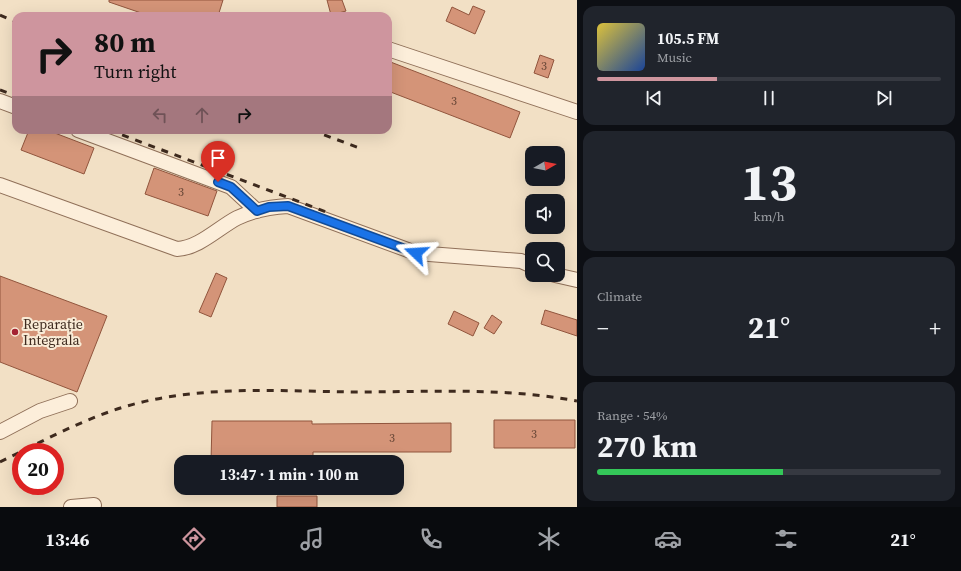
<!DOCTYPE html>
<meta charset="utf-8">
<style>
:root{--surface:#171b24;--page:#20242c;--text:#f1f3f6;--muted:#9ea1a6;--line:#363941;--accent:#ce959e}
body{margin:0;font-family:"Source Serif 4",serif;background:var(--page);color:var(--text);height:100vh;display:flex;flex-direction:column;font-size:15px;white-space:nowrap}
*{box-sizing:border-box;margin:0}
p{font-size:13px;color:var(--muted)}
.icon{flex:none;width:22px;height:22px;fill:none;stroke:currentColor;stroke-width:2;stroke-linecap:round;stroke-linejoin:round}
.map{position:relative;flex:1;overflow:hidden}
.drawer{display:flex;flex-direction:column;gap:6px;padding:6px;background:#0d0f14;width:384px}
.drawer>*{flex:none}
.guide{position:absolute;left:12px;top:12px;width:380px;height:122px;border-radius:12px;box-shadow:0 4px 16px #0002;background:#ce959e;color:#111;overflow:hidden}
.needle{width:26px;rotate:81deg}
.fabs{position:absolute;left:525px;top:146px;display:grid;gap:8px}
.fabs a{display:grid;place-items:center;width:40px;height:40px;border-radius:8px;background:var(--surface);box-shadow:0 4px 16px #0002;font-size:20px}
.speed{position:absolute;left:12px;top:443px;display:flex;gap:8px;font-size:20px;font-weight:700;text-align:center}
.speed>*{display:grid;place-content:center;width:52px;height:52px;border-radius:50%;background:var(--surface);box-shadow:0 4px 16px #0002;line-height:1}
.speed .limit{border:6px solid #d22;background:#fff;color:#111}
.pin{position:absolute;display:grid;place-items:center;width:34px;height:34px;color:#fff;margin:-41px -17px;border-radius:50% 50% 50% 0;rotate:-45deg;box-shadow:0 0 4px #0007}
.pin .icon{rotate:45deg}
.me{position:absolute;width:44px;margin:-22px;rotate:290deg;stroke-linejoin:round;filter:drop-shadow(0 0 3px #0008)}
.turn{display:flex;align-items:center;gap:14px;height:84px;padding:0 16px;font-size:18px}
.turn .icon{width:52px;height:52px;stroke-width:2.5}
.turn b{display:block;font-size:28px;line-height:34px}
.lanes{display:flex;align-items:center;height:38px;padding:0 16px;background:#0003;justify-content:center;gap:20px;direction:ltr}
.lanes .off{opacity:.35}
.big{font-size:30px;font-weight:700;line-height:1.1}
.drawer .card{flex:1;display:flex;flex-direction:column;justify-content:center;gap:6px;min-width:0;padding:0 14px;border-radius:12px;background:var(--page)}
.drawer .dial{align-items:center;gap:0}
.dial b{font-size:52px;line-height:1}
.song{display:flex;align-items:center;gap:12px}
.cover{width:48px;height:48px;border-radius:6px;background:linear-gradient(135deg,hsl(50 70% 55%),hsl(220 70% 35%))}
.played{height:4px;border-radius:2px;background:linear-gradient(90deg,var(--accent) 35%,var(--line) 35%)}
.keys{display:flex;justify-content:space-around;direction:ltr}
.heat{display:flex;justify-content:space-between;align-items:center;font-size:22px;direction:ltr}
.charge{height:6px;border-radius:3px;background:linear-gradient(90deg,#34c759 54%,var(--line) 0)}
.trip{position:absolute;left:174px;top:455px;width:230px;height:40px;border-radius:12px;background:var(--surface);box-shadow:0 4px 16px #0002;font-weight:700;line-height:40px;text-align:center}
.tab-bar{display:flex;height:64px;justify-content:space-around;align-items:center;background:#090b0e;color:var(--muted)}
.tab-bar .icon{width:28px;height:28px}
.tab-bar .current{color:var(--accent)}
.tab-bar b{font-size:18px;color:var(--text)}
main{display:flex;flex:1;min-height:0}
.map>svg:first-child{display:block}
.building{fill:#d49478;stroke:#91553d}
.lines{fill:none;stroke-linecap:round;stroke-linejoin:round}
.minor-casing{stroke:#907059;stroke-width:16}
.minor{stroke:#fceeda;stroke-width:14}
.rail{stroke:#3e2a1e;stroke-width:3;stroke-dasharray:7 7;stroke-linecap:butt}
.route-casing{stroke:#114b97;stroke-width:10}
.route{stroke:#1a73e8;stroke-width:7}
.poi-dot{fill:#a42332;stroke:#f9ebd6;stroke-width:1.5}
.labels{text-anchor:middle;stroke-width:4;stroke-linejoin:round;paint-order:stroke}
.number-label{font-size:12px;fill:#644434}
.poi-label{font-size:14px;fill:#3e2a1e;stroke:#f9ebd6;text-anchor:start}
</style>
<main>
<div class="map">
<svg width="577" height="507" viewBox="0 0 577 507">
<rect width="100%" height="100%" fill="#f2e0c5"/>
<!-- building -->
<path class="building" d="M109 0H223L218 16H150L109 2Z
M327 0H342L346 11 331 15Z
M473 6 485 11 475 34 446 21 452 7 469 15Z
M540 55 554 60 548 78 534 73Z
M388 61 520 112 510 138 388 91Z
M29 130H47L94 148 84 174 21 150Z
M154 168 217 191 208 216 145 194Z
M216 273 227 278 211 317 199 312Z
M0 276 107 316 77 392 0 362Z
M545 310 577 320V336L541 324Z
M454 311 479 323 473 336 448 324Z
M492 315 502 322 494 334 484 328Z
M494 420H575V448H494Z
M212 421H312V424L451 423V452H313V462H211Z
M277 496H317V507H277Z"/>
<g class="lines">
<defs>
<path id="minor" d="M388 49 577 112
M0 101 16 107
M78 130 231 187 257 211
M0 185 177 249C199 248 218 228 237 218 253 210 270 207 288 206L416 253 521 261 532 266
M555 275 577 280
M0 432 40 411 70 401
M71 507 94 505"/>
</defs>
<!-- minor casing -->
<use href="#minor" class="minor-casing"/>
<!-- minor -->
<use href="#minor" class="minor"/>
<!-- rail -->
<path class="rail" d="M0 15 16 22
M0 90 16 96
M109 130 329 213
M311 130 362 149
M0 462C41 442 83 419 127 406 200 385 279 391 353 392 428 392 503 387 577 401"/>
</g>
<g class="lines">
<defs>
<path id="route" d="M218 182 231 187 257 211 269 207 288 206 416 253"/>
</defs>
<!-- route casing -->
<use href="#route" class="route-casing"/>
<!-- route -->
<use href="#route" class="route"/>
</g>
<!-- markers -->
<circle class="poi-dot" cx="15" cy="332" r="4"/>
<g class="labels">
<!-- number labels -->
<g class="number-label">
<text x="544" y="70">3</text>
<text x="454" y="105">3</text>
<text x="181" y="196">3</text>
<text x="534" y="438">3</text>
<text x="392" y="442">3</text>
</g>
<!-- poi labels -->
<g class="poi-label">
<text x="23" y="329">Reparație<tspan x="23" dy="16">Integrala</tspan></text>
</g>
</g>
</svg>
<div class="fabs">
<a><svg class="needle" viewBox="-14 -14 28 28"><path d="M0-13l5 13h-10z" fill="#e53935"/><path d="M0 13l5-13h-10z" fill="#9ea1a6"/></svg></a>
<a><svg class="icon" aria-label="sound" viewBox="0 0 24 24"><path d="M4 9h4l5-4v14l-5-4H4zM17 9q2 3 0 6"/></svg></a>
<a><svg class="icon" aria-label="search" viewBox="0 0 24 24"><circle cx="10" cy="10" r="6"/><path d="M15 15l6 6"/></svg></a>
</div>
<div class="speed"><div class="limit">20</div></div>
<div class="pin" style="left:218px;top:182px;background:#d93025"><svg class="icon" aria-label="arrive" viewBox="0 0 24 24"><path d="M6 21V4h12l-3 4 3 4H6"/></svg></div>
<svg class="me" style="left:416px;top:253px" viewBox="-20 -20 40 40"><path d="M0-17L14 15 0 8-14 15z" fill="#1a73e8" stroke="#fff" stroke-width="4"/></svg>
<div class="trip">13:47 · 1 min · 100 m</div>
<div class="guide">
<div class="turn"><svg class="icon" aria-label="right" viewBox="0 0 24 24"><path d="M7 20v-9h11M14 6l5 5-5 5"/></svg><div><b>80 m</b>Turn right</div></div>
<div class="lanes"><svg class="icon off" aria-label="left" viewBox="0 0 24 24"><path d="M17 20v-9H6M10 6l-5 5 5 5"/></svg><svg class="icon off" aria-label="ahead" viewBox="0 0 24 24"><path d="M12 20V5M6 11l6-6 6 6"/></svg><svg class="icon" aria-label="right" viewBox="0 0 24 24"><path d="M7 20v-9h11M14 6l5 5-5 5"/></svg></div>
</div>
</div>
<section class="drawer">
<div class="card">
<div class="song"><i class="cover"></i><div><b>105.5 FM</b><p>Music</p></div></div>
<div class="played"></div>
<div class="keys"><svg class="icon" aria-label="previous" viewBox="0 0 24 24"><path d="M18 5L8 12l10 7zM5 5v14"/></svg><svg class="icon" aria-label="pause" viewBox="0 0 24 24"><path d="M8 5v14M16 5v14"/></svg><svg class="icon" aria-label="next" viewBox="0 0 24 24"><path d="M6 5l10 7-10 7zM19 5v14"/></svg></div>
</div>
<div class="card dial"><b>13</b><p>km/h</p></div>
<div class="card"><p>Climate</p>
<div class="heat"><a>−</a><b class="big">21°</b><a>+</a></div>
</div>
<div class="card"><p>Range · 54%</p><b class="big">270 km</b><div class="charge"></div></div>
</section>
</main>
<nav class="tab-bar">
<b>13:46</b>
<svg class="icon current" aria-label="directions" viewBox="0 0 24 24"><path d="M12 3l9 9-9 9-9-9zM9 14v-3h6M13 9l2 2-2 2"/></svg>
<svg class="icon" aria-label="music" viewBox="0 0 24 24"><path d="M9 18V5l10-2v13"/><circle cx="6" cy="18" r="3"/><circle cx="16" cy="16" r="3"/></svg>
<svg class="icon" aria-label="phone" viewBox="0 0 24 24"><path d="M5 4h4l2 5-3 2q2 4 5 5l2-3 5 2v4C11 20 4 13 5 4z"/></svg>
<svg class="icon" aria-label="climate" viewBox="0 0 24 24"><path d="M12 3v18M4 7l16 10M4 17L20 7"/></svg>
<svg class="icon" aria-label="car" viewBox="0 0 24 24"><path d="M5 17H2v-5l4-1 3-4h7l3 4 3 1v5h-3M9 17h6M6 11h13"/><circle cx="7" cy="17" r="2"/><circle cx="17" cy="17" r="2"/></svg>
<svg class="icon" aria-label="filters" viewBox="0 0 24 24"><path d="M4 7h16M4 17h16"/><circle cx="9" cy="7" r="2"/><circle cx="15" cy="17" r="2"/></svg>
<b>21°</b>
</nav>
